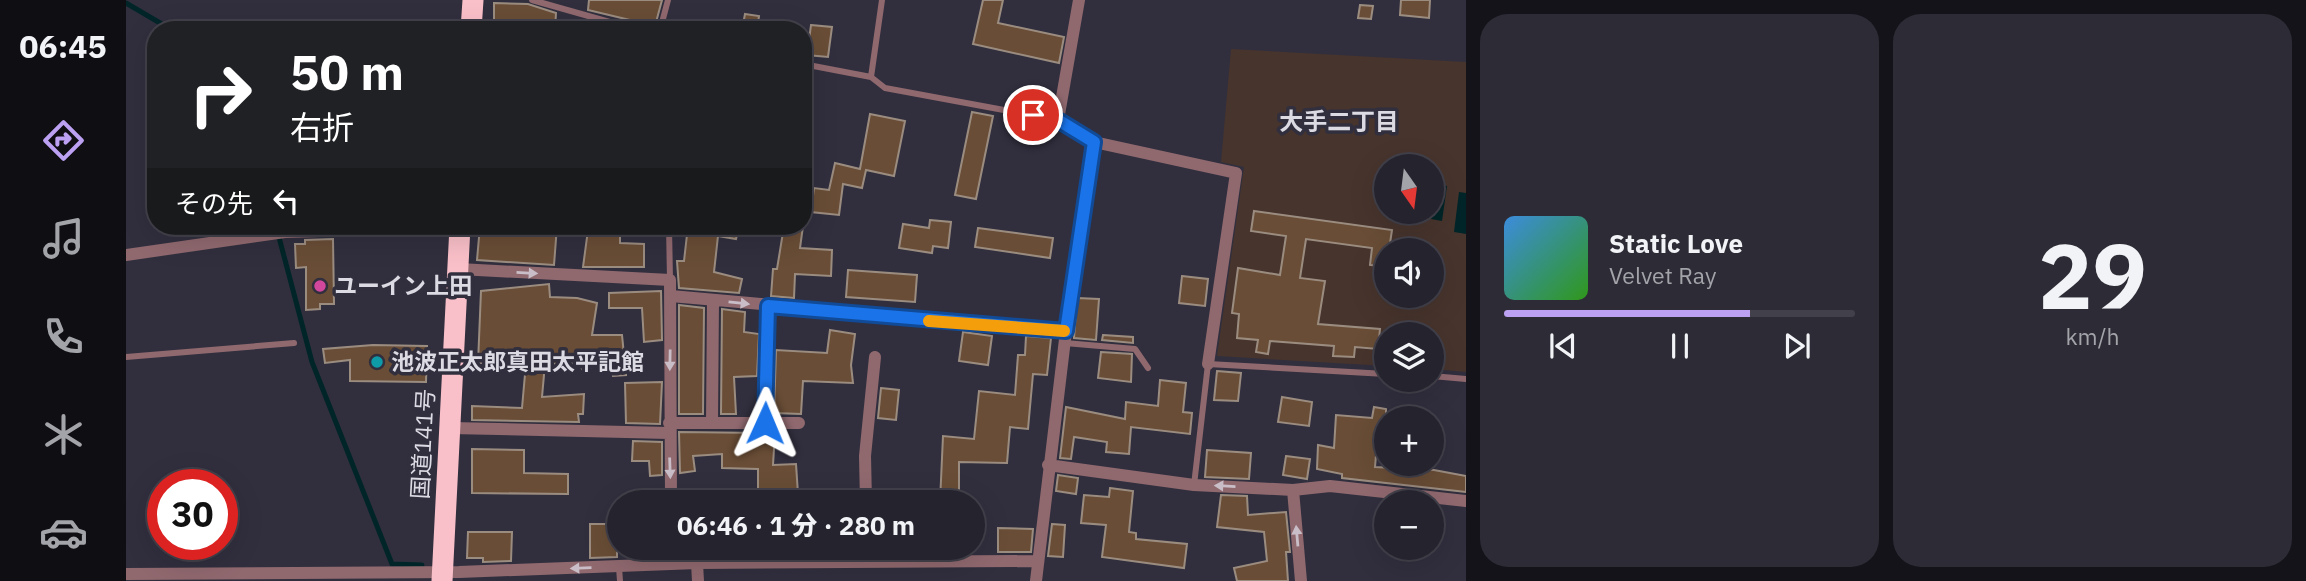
<!DOCTYPE html>
<html lang="ja">
<meta charset="utf-8">
<style>
:root{--surface:#25232e;--page:#2d2b36;--text:#f1f3f6;--muted:#a3a4aa;--line:#42404a;--accent:#bca0f2}
body{margin:0;font-family:"IBM Plex Sans","Noto Sans JP",sans-serif;background:var(--page);color:var(--text);height:100vh;display:flex;flex-direction:column;font-size:26px;white-space:nowrap}
*{box-sizing:border-box;margin:0}
p{font-size:23px;color:var(--muted)}
.icon{flex:none;width:38px;height:38px;fill:none;stroke:currentColor;stroke-width:2;stroke-linecap:round;stroke-linejoin:round}
.map{position:relative;flex:1;overflow:hidden}
.details{display:flex;flex-direction:column;gap:14px;padding:14px;background:#141319;width:840px}
.details>*{flex:none}
.top-card{position:absolute;left:21px;top:21px;width:665px;height:214px;border-radius:28px;box-shadow:0 7px 28px #0002,0 0 0 2px var(--line);background:#202124;color:#fff;overflow:hidden}
.needle{width:46px;rotate:166deg}
.controls{position:absolute;left:1248px;top:154px;display:grid;gap:14px}
.controls a{display:grid;place-items:center;width:70px;height:70px;border-radius:50%;background:var(--surface);box-shadow:0 7px 28px #0002,0 0 0 2px var(--line);font-size:35px}
.speed{position:absolute;left:21px;top:469px;display:flex;gap:14px;font-size:35px;font-weight:700;text-align:center}
.speed>*{display:grid;place-content:center;width:91px;height:91px;border-radius:50%;background:var(--surface);box-shadow:0 7px 28px #0002,0 0 0 2px var(--line);line-height:1}
.speed .limit{border:10px solid #d22;background:#fff;color:#111}
.pin{position:absolute;display:grid;place-items:center;width:60px;height:60px;color:#fff;margin:-30px;border:4px solid #fff;border-radius:50%;box-shadow:0 2px 7px #0007}
.me{position:absolute;width:77px;margin:-38px;rotate:1deg;stroke-linejoin:round;filter:drop-shadow(0 0 5px #0008)}
.turn{display:flex;align-items:center;gap:24px;height:147px;padding:0 28px;font-size:32px}
.turn .icon{width:91px;height:91px;stroke-width:2.5}
.turn b{display:block;font-size:49px;line-height:60px}
.then{display:flex;align-items:center;height:66px;padding:0 28px;background:#0003;gap:14px;font-size:26px}
.details .card{flex:1;display:flex;flex-direction:column;justify-content:center;gap:10px;min-width:0;padding:0 24px;border-radius:28px;background:var(--page)}
.details .dial{align-items:center;gap:0}
.dial b{font-size:91px;line-height:1}
.song{display:flex;align-items:center;gap:21px}
.cover{width:84px;height:84px;border-radius:10px;background:linear-gradient(135deg,hsl(210 70% 55%),hsl(110 70% 35%))}
.played{height:7px;border-radius:4px;background:linear-gradient(90deg,var(--accent) 70%,var(--line) 70%)}
.keys{display:flex;justify-content:space-around;direction:ltr}
.details .tiles{flex:1;display:grid;gap:14px;grid-template-columns:repeat(2,1fr)}
.trip{position:absolute;left:481px;top:490px;width:378px;height:70px;border-radius:35px;background:var(--surface);box-shadow:0 7px 28px #0002,0 0 0 2px var(--line);font-weight:800;line-height:70px;text-align:center}
main{display:flex;flex:1;min-height:0}
.tab-bar{display:flex;flex-direction:column;width:126px;justify-content:space-around;align-items:center;background:#0f0e12;color:var(--muted)}
.tab-bar .icon{width:49px;height:49px}
.tab-bar .selected{color:var(--accent)}
.tab-bar b{font-size:32px;color:var(--text)}
.map>svg:first-child{display:block}
.education{fill:#47342d;fill-rule:evenodd}
.water{fill:#002528}
.lines{fill:none;stroke-linecap:round;stroke-linejoin:round}
.stream{stroke:#002528;stroke-width:5}
.building{fill:#694d36;stroke:#9b8c80;stroke-width:2}
.lane{stroke:#90696f;stroke-width:6}
.street{stroke:#90696f;stroke-width:12}
.highway{stroke:#fac0c9;stroke-width:21}
.oneway{fill:#c9bec7}
.route-casing{stroke:#114b97;stroke-width:18}
.route{stroke:#1a73e8;stroke-width:12}
.slow{stroke:#f59e0b;stroke-width:12}
.hotel-dot{fill:#d1479c;stroke:#312f3e;stroke-width:2.5}
.culture-dot{fill:#0f9aa8;stroke:#312f3e;stroke-width:2.5}
.labels{text-anchor:middle;stroke-width:7;stroke-linejoin:round;paint-order:stroke}
.poi-label{font-size:23px;font-weight:bold;fill:#dcdbe4;stroke:#312f3e;text-anchor:start}
.street-label{font-size:23px;fill:#dcdbe4;stroke:#312f3e}
.neighbourhood-label{font-size:24px;font-weight:bold;fill:#dcdbe4;stroke:#312f3e}
</style>
<main>
<nav class="tab-bar">
<b>06:45</b>
<svg class="icon selected" aria-label="directions" viewBox="0 0 24 24"><path d="M12 3l9 9-9 9-9-9zM9 14v-3h6M13 9l2 2-2 2"/></svg>
<svg class="icon" aria-label="music" viewBox="0 0 24 24"><path d="M9 18V5l10-2v13"/><circle cx="6" cy="18" r="3"/><circle cx="16" cy="16" r="3"/></svg>
<svg class="icon" aria-label="phone" viewBox="0 0 24 24"><path d="M5 4h4l2 5-3 2q2 4 5 5l2-3 5 2v4C11 20 4 13 5 4z"/></svg>
<svg class="icon" aria-label="climate" viewBox="0 0 24 24"><path d="M12 3v18M4 7l16 10M4 17L20 7"/></svg>
<svg class="icon" aria-label="car" viewBox="0 0 24 24"><path d="M5 17H2v-5l4-1 3-4h7l3 4 3 1v5h-3M9 17h6M6 11h13"/><circle cx="7" cy="17" r="2"/><circle cx="17" cy="17" r="2"/></svg>
</nav>
<div class="map">
<svg width="1340" height="581" viewBox="0 0 1340 581">
<rect width="100%" height="100%" fill="#312f3e"/>
<!-- education -->
<path class="education" d="M1105 49 1340 62V372L1306 369V334H1260V366L1091 356 1118 167 1095 162ZM1260 166H1306V212H1260ZM1260 250H1306V296H1260Z"/>
<!-- water -->
<path class="water" d="M1310 184 1321 186 1316 221 1305 219Z
M1333 192 1340 193V234L1328 232Z"/>
<g class="lines">
<!-- stream -->
<path class="stream" d="M0 3 46 30
M150 226 186 362 266 564 296 565"/>
</g>
<!-- building -->
<path class="building" d="M463 0H536L529 26 462 10Z
M857 0H877L872 23 938 37 933 63 847 44Z
M1275 0H1304L1303 18 1274 15Z
M368 3 402 4 430 13 429 30H368Z
M1234 5 1247 6 1245 19 1232 18Z
M619 14 633 16 631 30H616Z
M685 25 706 27 702 57 681 55Z
M846 112 867 116 850 199 829 195Z
M744 114 779 121 768 176 740 170 736 188 717 184 713 215 685 212 688 188 703 190 709 163 734 169Z
M1128 211 1266 230 1263 250H1260V267L1244 265 1246 248 1180 239 1174 278 1199 281 1192 324 1254 329 1252 349 1229 347 1228 357 1207 356 1208 346 1144 341 1142 354 1130 352 1132 340 1111 338 1113 314 1106 313 1112 268 1154 275 1160 236 1125 231Z
M804 220 825 222 822 248 807 246 806 253 773 248 777 224 803 228Z
M354 226H431L428 265 351 260Z
M562 226H613L610 239 592 236 588 272 616 279 613 293 553 288 551 261H558Z
M658 226H677L674 248 706 250 705 276 669 274 668 298 645 296 647 269H651Z
M852 228 927 238 924 258 849 247Z
M462 230 494 235V243L518 244V267H457Z
M207 239 208 304H194V309L180 310V267L170 268 169 244H179V240Z
M722 270 791 275 789 302 720 297Z
M1056 276 1082 279 1079 306 1053 303Z
M423 284 424 297 451 298 471 303 466 335H496L500 375 487 376 485 363 456 369 454 363 419 364 416 397 458 394 457 414H452L453 422 346 420V406L396 408 400 363H352L355 291Z
M535 291 536 340 518 342 516 308H483V293Z
M951 298 973 299 970 340 948 338Z
M553 305 578 308 577 414H553Z
M596 309 619 312 618 332 633 334 631 376 608 377 610 414H595Z
M704 330 729 334 725 365 727 383 677 381 675 414 648 413 650 350 701 353Z
M837 332 866 336 862 365 833 361Z
M977 335 1007 337V343L976 340Z
M900 336 925 338 921 375 907 374 902 429 884 427 881 463 833 462V502H814L817 436 848 439 853 391 889 395 892 355H899Z
M247 345 301 346 300 382 224 381V360L199 363 197 349Z
M975 352 1006 354 1005 382 972 378Z
M1091 371 1115 373 1112 401 1088 400Z
M1034 380 1060 383 1057 412 1066 413 1064 434 1005 427 1003 454 980 452 981 442 948 437 945 459 934 458 940 407 999 419 1000 402 1032 406Z
M536 382 534 424 500 423 499 383Z
M755 388 773 390 770 420 752 418Z
M1156 397 1186 402 1183 426 1152 422Z
M1248 407 1260 409V433L1252 432 1249 467 1308 470 1340 476V492L1216 478V474L1191 469 1192 445 1208 448 1210 415 1246 418Z
M553 432 649 433 647 465 670 464 672 494 665 495 666 502H632V469L596 468V454L567 456 569 471 554 473Z
M507 441 536 442V475L524 476 523 461H506Z
M346 449 398 450V473L442 474V494L346 493Z
M1081 450 1125 453 1123 479 1079 477Z
M1160 456 1184 459 1181 479 1157 475Z
M932 475 952 478 950 494 930 491Z
M984 488 1007 491 1003 532 1010 533V539L1061 544 1058 568 976 557 980 525 955 523 958 495 983 497Z
M1095 495 1121 496 1122 515 1160 512 1164 552H1160L1162 581H1111L1108 568 1141 561 1138 532 1091 527Z
M464 524H491V557L464 558Z
M926 524 939 525 937 557 922 556Z
M872 528 907 529 905 552H872Z
M342 532H386L385 561 357 562V558H341Z"/>
<g class="lines">
<!-- lane -->
<path class="lane" d="M406 0 512 30
M534 30 542 0
M677 64 745 77 759 88 932 120
M745 77 756 0
M543 226 544 280
M940 331 968 143
M939 343 1009 349 1022 368
M0 357 168 343
M1306 376 1340 379
M1068 485 1082 364 1260 374
M493 567 494 581"/>
<!-- street -->
<path class="street" d="M953 0 932 120 968 142 1110 173 1082 364
M0 255 159 232 334 227
M333 269 544 280 545 502
M545 296 940 331 910 581
M543 423H673
M586 423 587 300
M639 423 642 306
M325 428 543 433
M922 465 1068 485 1167 490 1204 486 1340 501
M1167 490 1175 581
M740 502 739 456 749 357
M547 548V564
M571 563 572 581
M0 574 333 572 571 563 912 561"/>
<!-- highway -->
<path class="highway" d="M345 30 347 0
M316 581 334 226"/>
</g>
<!-- one-way arrows -->
<defs><path id="oneway-solid" d="M-6-.8H1V-3.2L6.5 0L1 3.2V.8H-6Z" transform="scale(1.75)"/></defs>
<g class="oneway">
<use href="#oneway-solid" transform="translate(401 273) rotate(3)"/>
<use href="#oneway-solid" transform="translate(613 303) rotate(6)"/>
<use href="#oneway-solid" transform="translate(544 360) rotate(91)"/>
<use href="#oneway-solid" transform="translate(544 468) rotate(88)"/>
<use href="#oneway-solid" transform="translate(1099 486) rotate(-177)"/>
<use href="#oneway-solid" transform="translate(1171 536) rotate(-95)"/>
<use href="#oneway-solid" transform="translate(455 568) rotate(178)"/>
</g>
<g class="lines">
<defs>
<path id="route" d="M639 423 642 306 940 331 968 142 932 120 907 115"/>
</defs>
<!-- route casing -->
<use href="#route" class="route-casing"/>
<!-- route -->
<use href="#route" class="route"/>
<!-- slow -->
<path class="slow" d="M803 321 938 331"/>
</g>
<!-- markers -->
<circle class="hotel-dot" cx="194" cy="286" r="7"/>
<circle class="culture-dot" cx="251" cy="362" r="7"/>
<g class="labels">
<!-- poi labels -->
<g class="poi-label">
<text x="208" y="294">ユーイン上田</text>
<text x="265" y="370">池波正太郎真田太平記館</text>
</g>
<!-- street labels -->
<g class="street-label">
<text transform="translate(297 444) rotate(-87)" y="8">国道141号</text>
</g>
<!-- neighbourhood labels -->
<g class="neighbourhood-label">
<text x="1213" y="130">大手二丁目</text>
</g>
</g>
</svg>
<div class="controls">
<a><svg class="needle" viewBox="-14 -14 28 28"><path d="M0-13l5 13h-10z" fill="#e53935"/><path d="M0 13l5-13h-10z" fill="#a3a4aa"/></svg></a>
<a><svg class="icon" aria-label="sound" viewBox="0 0 24 24"><path d="M4 9h4l5-4v14l-5-4H4zM17 9q2 3 0 6"/></svg></a>
<a><svg class="icon" aria-label="layers" viewBox="0 0 24 24"><path d="M12 4l9 5-9 5-9-5zM3 14l9 5 9-5"/></svg></a>
<a>+</a>
<a>−</a>
</div>
<div class="speed"><div class="limit">30</div></div>
<div class="pin" style="left:907px;top:115px;background:#d93025"><svg class="icon" aria-label="arrive" viewBox="0 0 24 24"><path d="M6 21V4h12l-3 4 3 4H6"/></svg></div>
<svg class="me" style="left:639px;top:423px" viewBox="-20 -20 40 40"><path d="M0-17L14 15 0 8-14 15z" fill="#1a73e8" stroke="#fff" stroke-width="4"/></svg>
<div class="trip">06:46 · 1 分 · 280 m</div>
<div class="top-card">
<div class="turn"><svg class="icon" aria-label="right" viewBox="0 0 24 24"><path d="M7 20v-9h11M14 6l5 5-5 5"/></svg><div><b>50 m</b>右折</div></div>
<div class="then">その先<svg class="icon" aria-label="left" viewBox="0 0 24 24"><path d="M17 20v-9H6M10 6l-5 5 5 5"/></svg></div>
</div>
</div>
<section class="details">
<div class="tiles">
<div class="card">
<div class="song"><i class="cover"></i><div><b>Static Love</b><p>Velvet Ray</p></div></div>
<div class="played"></div>
<div class="keys"><svg class="icon" aria-label="previous" viewBox="0 0 24 24"><path d="M18 5L8 12l10 7zM5 5v14"/></svg><svg class="icon" aria-label="pause" viewBox="0 0 24 24"><path d="M8 5v14M16 5v14"/></svg><svg class="icon" aria-label="next" viewBox="0 0 24 24"><path d="M6 5l10 7-10 7zM19 5v14"/></svg></div>
</div>
<div class="card dial"><b>29</b><p>km/h</p></div>
</div>
</section>
</main>
